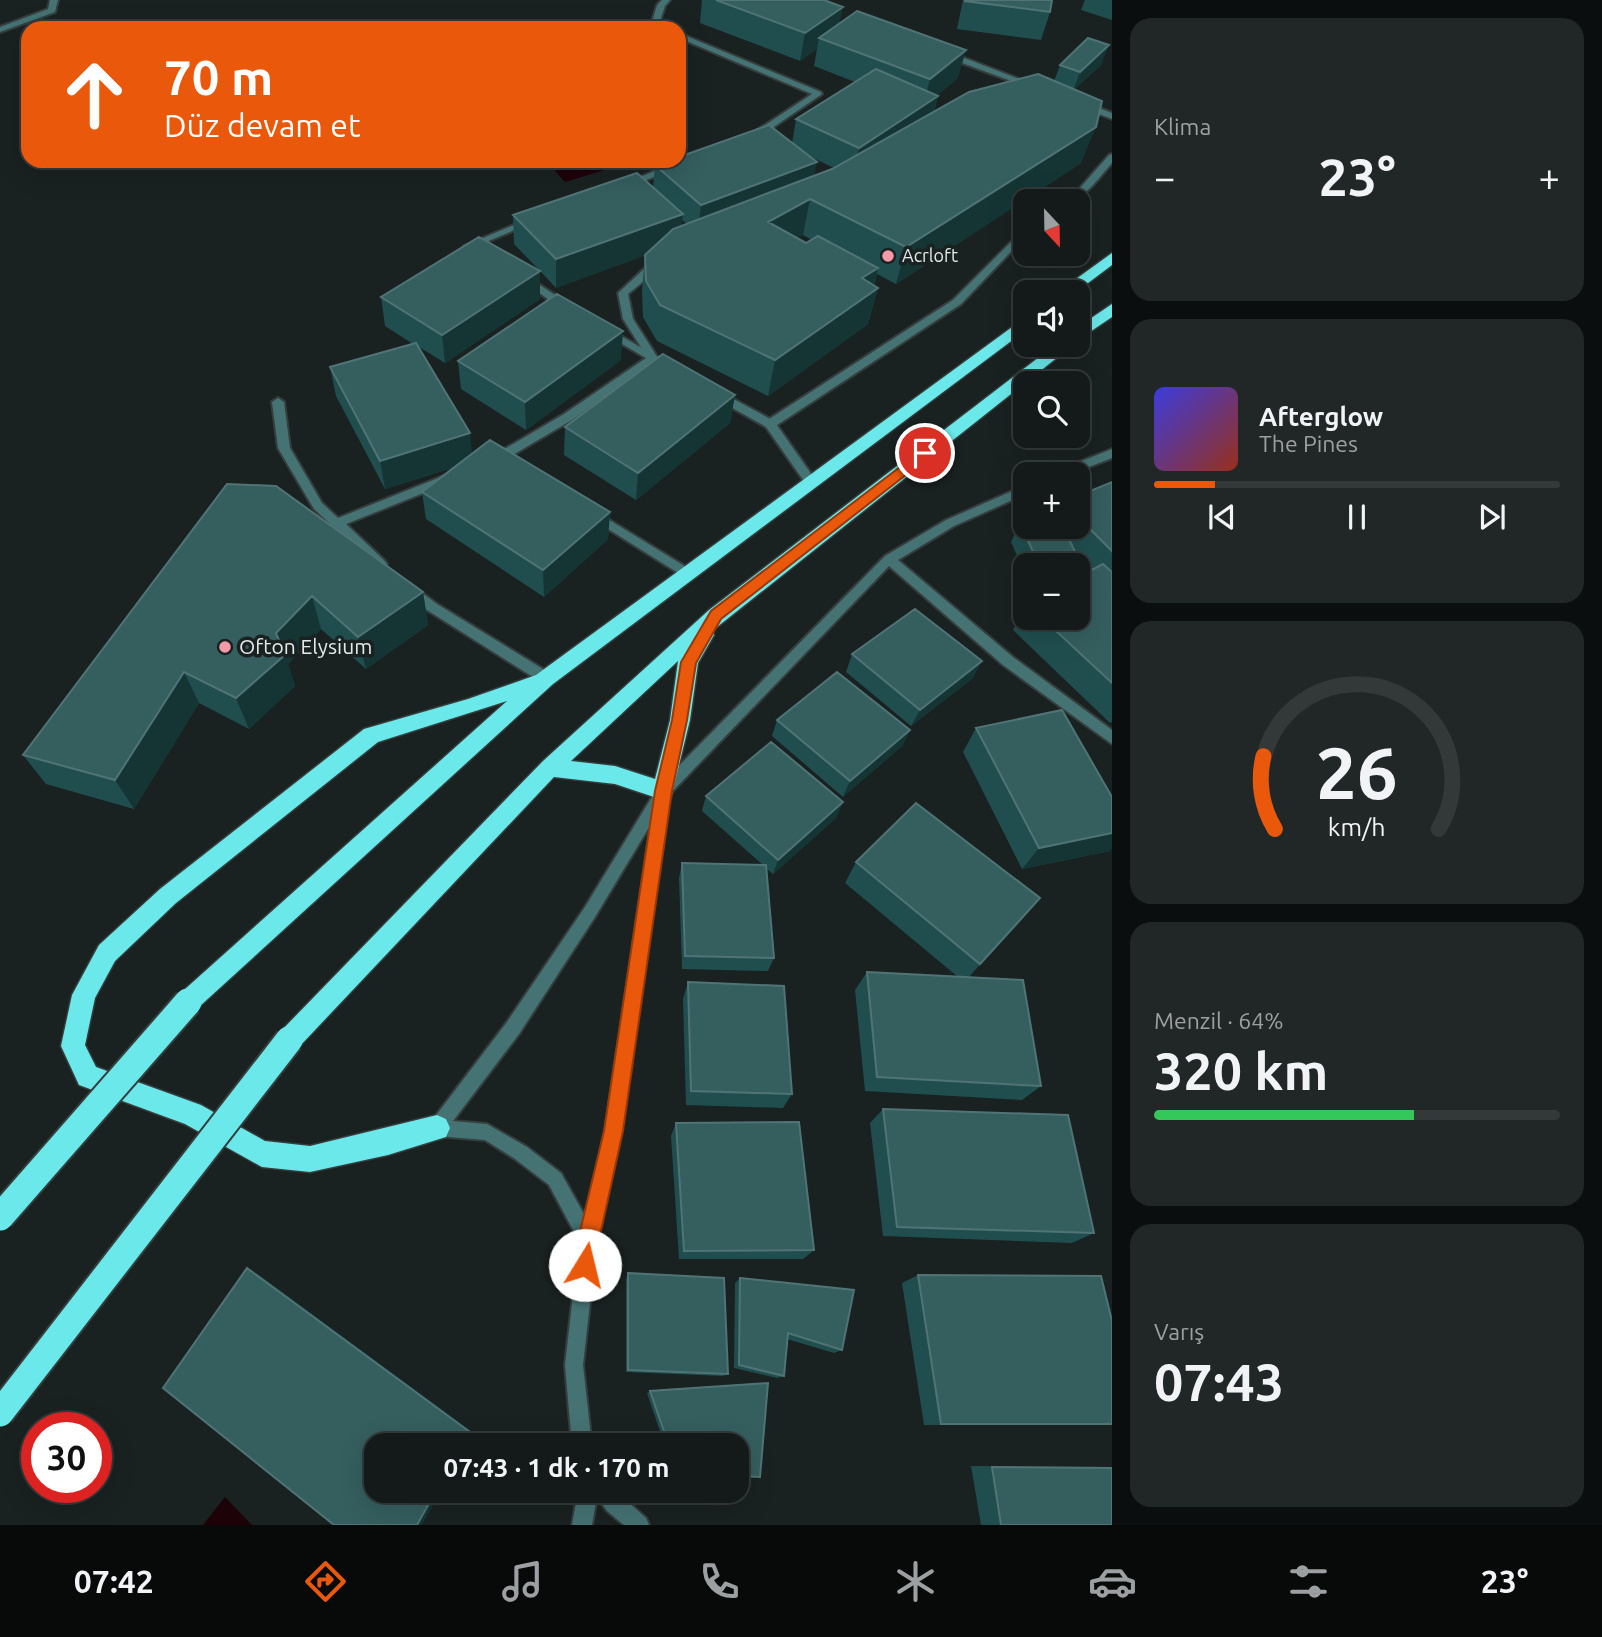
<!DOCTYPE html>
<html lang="tr">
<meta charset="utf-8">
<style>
:root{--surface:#141919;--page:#212626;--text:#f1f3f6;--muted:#9da0a2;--line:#333838;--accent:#ea580c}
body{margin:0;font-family:Ubuntu,sans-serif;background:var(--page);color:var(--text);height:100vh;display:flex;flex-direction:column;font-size:26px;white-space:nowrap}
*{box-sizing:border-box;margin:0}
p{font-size:23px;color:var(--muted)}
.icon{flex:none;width:38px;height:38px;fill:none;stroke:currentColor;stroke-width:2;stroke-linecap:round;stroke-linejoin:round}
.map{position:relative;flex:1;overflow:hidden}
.sheet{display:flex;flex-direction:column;gap:18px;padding:18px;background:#0b0e0e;width:490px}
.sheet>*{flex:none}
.guide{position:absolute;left:21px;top:21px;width:665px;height:147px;border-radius:21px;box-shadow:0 7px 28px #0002,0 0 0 2px var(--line);background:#ea580c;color:#fff;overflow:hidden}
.needle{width:46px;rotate:158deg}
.buttons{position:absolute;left:1013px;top:189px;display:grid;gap:14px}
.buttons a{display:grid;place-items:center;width:77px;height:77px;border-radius:14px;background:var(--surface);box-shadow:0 7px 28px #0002,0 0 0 2px var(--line);font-size:35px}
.speed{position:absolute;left:21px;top:1412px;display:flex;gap:14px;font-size:35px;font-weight:700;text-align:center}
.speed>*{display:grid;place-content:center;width:91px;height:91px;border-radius:50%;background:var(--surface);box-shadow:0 7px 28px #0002,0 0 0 2px var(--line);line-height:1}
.speed .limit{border:10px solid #d22;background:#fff;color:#111}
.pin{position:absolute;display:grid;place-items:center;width:60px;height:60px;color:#fff;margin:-30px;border:4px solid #fff;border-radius:50%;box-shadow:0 2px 7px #0007}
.me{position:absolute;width:77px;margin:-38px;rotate:9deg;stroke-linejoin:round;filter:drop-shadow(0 0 5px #0008)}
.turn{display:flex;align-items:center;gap:24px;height:147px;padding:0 28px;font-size:32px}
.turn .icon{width:91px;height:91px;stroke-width:2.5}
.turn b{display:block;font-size:49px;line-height:60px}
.big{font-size:52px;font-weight:700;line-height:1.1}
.sheet .card{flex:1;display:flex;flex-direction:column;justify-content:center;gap:10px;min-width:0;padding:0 24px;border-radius:21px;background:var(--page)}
.sheet .dial{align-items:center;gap:0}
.dial svg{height:182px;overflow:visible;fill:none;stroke:var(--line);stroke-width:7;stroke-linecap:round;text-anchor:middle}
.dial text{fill:var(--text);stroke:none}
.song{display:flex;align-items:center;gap:21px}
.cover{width:84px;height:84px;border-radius:10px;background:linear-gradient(135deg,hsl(240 70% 55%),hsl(10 70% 35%))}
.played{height:7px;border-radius:4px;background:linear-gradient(90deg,var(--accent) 15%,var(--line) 15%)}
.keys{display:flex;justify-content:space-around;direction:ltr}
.heat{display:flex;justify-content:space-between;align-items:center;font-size:38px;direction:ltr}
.charge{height:10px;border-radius:5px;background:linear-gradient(90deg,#34c759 64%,var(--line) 0)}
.trip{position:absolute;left:364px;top:1433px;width:385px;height:70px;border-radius:21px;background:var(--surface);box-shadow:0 7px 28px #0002,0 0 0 2px var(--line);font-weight:700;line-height:70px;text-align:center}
.tabs{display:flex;height:112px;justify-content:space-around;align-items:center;background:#080a0a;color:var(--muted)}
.tabs .icon{width:49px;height:49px}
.tabs .on{color:var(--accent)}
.tabs b{font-size:32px;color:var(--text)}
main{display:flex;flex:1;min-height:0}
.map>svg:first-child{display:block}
.water{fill:#1d0208}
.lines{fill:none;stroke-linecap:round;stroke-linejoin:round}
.lane-casing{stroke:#363d3d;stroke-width:4}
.street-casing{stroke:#363d3d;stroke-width:4}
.highway-casing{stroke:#363d3d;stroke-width:3}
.lane{fill:#457273;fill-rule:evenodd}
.street{fill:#457273;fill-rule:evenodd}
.highway{fill:#6be8ea;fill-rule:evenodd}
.highway-bridge-far1-casing{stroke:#363d3d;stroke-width:24;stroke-linecap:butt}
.highway-bridge-casing{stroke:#363d3d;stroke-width:31;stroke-linecap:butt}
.highway-bridge-far1{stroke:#6be8ea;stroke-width:21}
.highway-bridge{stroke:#6be8ea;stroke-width:27}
.wall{fill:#204e4f;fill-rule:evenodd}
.shaded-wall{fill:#153535}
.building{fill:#355e5f;stroke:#507475;stroke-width:2}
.route{fill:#ea580c;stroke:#983908;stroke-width:2}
.poi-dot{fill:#f39aa9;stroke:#1a2121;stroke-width:2.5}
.labels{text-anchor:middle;stroke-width:7;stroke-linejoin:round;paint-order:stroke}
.far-poi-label{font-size:18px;fill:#e4e9e9;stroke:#1a2121;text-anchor:start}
.poi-label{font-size:21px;fill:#e4e9e9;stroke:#1a2121;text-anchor:start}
</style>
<main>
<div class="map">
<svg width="1112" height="1525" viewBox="0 0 1112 1525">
<rect width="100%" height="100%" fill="#1a2121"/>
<!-- water -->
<path class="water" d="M558 161H634L565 182 549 164Z
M225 1497 252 1525H203Z"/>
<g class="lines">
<defs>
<path id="lane" d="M1112 154V163C1098 178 1085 201 1062 201L1079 189 1109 155Z
M1026 227V236L961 304 774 427H766V421L953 300Z
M658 263 663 266C651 275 640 284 628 294L633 319 658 358 653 362 649 360 623 319 618 293 645 268Z"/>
<path id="street" d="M50 0H58L55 12 0 32V27L48 9Z
M662 0H670L665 6 659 24 666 28H655L651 25 657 5Z
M679 33 821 92 822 94 759 137H753V133L812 94 679 38Z
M943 52H949L1040 87 1033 89 943 56Z
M1084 102 1112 113V119L1081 107 1080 105Z
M672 164 677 167 675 169 628 187 620 185Z
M528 219 536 221 472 248 464 246Z
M525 275 570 305V309H562L521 280 520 278Z
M607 328 677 368 672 372 654 362 572 420 499 463H491V457L564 414 646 358 603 333V329Z
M717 390 774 421 814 478V484H806L766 427 713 397V391Z
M278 398 284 402 290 448 322 503 338 518 443 476H451V482L346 524 385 561 387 564 385 567H377L314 509 278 448 272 402Z
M1112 449V458L1071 474H1054L1056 471Z
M1026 485V494L954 526 898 560 1013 657 1112 730V744L1003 665 889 566 668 796 669 799 621 1131 597 1240 583 1365 592 1446H572L565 1365 579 1241 549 1185 515 1159 485 1140 437 1136 431 1134 429 1128 431 1122 507 1022 585 907 658 787 885 556 946 520ZM651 824 605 1131 585 1216 561 1173 527 1147 487 1124 453 1121 519 1034 595 917Z
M593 510 691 570 693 573 691 576H683L589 517 587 514Z
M409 583 437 604 551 674 553 678 551 682H541L427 610 405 591 403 588Z
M578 1491H616L646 1518 649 1525H624L607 1511 597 1497 592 1525H572Z"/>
<path id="highway" d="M1112 253V265L1076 292H1058Z
M1112 304V317L1078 340V327Z
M1026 317V330L553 684 200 1006 192 1009 184 1006 180 998 184 990 507 701 378 742 176 903 115 961 95 998 85 1045 96 1067 201 1105 265 1141 310 1146 437 1115 446 1119 450 1128 446 1137 388 1155 310 1172 262 1167 185 1124 79 1085 61 1046 72 995 99 945 160 889 364 729 468 699 536 675Z
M1055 345H1073L712 631 714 635 698 663 690 720 671 798 663 800 615 784 554 777 298 1048 289 1052 280 1048 277 1040 280 1032 543 761 709 610ZM678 661 670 720 655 779 615 766 571 761Z"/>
</defs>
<!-- lane casing -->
<use href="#lane" class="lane-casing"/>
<!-- street casing -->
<use href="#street" class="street-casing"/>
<!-- highway casing -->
<use href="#highway" class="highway-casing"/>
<!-- lane -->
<use href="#lane" class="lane"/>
<!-- street -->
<use href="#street" class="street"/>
<!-- highway -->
<use href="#highway" class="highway"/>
<defs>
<path id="highway-bridge-far1" d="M187 1004 192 998"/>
<path id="highway-bridge" d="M0 1217 188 1002
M0 1413 289 1040"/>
</defs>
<!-- highway-bridge-far1 casing -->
<use href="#highway-bridge-far1" class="highway-bridge-far1-casing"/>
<!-- highway-bridge casing -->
<use href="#highway-bridge" class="highway-bridge-casing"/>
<!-- highway-bridge-far1 -->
<use href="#highway-bridge-far1" class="highway-bridge-far1"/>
<!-- highway-bridge -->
<use href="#highway-bridge" class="highway-bridge"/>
</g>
<!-- wall -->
<path class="wall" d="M702 0H824L840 23 958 78 937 95 938 96 934 112 1054 81 1060 65H1101L1075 89 1081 163 896 284 877 274 874 285 878 288 868 324 768 396 657 341 643 317 642 291 645 255 556 288 540 271V299L445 363 419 347 472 453 610 512 608 539 544 597 426 519 422 492 455 467 385 489 336 396 330 367 413 344 385 326 381 297 539 270 514 244 513 215 653 187 655 165 792 143 796 119 855 82 814 66 817 49 800 61 700 23ZM807 155 834 168 814 176ZM682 220 687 224 682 226ZM803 235 812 240 806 243 797 238Z
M963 0H1052L1050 12 1041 40 957 29Z
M1085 0H1112V20L1081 10Z
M621 360 526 430 461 389 458 361Z
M735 395 730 423 636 500 564 455 565 427Z
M1112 482V722L1110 723 1013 630 1026 607V618H1078L1089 571 1080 561 1070 565H1026V576L1011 542 1020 523 1026 527H1078V496Z
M227 484 423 592 428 625 366 669 321 629 288 664 295 686 249 729 199 703 134 809 46 784 23 755Z
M852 654 973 678 911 726 846 672Z
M777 720 910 730 902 746 843 797 772 736Z
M976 728 1110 851 1022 869 963 752Z
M706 796 843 802 836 818 773 874 767 869 774 958 768 971 682 969 679 878 682 863 763 865 702 811Z
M856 862 1023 918 968 978 1041 1086 1022 1100 865 1091 855 990 867 972 958 977 845 883Z
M688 982 792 1094 783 1108 686 1105 683 999Z
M883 1109 1094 1233 1072 1243 883 1236 870 1123Z
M676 1123 814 1250 803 1259H679L671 1136Z
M628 1273 728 1374 723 1376 626 1372V1279Z
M918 1275 1112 1321V1425H924L902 1283Z
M740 1278 842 1350 834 1353 787 1339 784 1376 777 1378 734 1368 735 1283Z
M650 1391 737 1446H665L647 1393Z
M971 1466 1112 1467V1525H981Z"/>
<!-- shaded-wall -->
<path class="shaded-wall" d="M843 7 837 35 819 38 817 49 800 61 805 33Z
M1109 45 1101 65 1073 91 1080 72Z
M966 50 958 78 931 101 938 96 930 124 853 177 859 148 923 106 930 79Z
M1096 127 1081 163 896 284 906 247Z
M817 162 811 191 698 233 701 205Z
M810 199 803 235 761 258 768 222Z
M683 214 680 243 556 288V259Z
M878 268 872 292 878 288 868 324 768 396 775 360 862 278Z
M540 271V299L445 363 442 335Z
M623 331 621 360 526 430 525 402Z
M735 395 730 423 636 500 638 473Z
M470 433 473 461 385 489 380 461Z
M610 512 608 539 544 597 543 570Z
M423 592 428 625 366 669 358 637Z
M312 596 321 629 288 664 295 686 249 729 236 698 276 633Z
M982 661 973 678 911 726 920 710Z
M184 672 199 703 134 809 115 780Z
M910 730 902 746 843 797 850 781Z
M843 802 836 818 773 874 778 860Z
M1112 833V849L1110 851 1022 869 1039 848Z
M1040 898 1023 918 964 982 980 964Z
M247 1268 261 1276 474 1433 466 1446H462Z
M436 1491H441L422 1525H417Z"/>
<!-- building -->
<path class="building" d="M716 0H824L843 7 805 33Z
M965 0H1052L1050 12 965 1Z
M857 11 966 50 930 79 819 38Z
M1088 38 1109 45 1080 72 1060 65Z
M876 69 938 96 859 148 796 119Z
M1038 74 1102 101 1096 127 906 247 810 199 768 222 806 243 818 236 878 268 862 278 878 288 775 360 660 305 646 281 645 255 673 229 832 169 969 92Z
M769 125 817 162 701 205 655 165 666 161H679V157Z
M637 173 683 214 556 259 513 215Z
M479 237 540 271 442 335 381 297Z
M557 294 623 331 525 402 458 361Z
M416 343 470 433 380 461 330 367Z
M663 354 735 395 638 473 565 427Z
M490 440 610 512 543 570 422 492Z
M1112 482V551L1078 517V496Z
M227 484 276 486 423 592 358 637 312 596 276 633 285 655 236 698 184 672 115 780 23 755Z
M1020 523H1026V527H1063L1081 564 1039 565Z
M1103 564 1112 572V683L1042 618H1078V577Z
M915 609 982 661 920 710 852 654Z
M837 672 910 730 850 781 777 720Z
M1062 710 1112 797V833L1039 848 976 728Z
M771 742 843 802 778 860 706 796Z
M916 803 1040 898 980 964 856 862Z
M682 863 766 865 774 958 685 956Z
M867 972 1023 980 1041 1086 877 1077Z
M688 982 784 986 792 1094 691 1091Z
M883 1109 1068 1115 1094 1233 897 1227Z
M799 1122 814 1250 684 1251 676 1123Z
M247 1268 470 1432 462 1446H376V1491H436L417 1525H334L163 1388Z
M628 1273 724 1278 728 1374 628 1370Z
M918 1275 1101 1276 1112 1321V1424H941Z
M740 1278 854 1290 842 1350 788 1333 784 1376 739 1365Z
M768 1383 760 1477 737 1476V1446H669L650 1391Z
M992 1467 1112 1468V1525H1001Z"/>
<!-- route -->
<path class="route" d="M925 448 930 450V456L721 619 696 663 687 720 672 791 623 1131 592 1272 585 1275 578 1272 575 1265 578 1240 604 1131 655 791 672 720 681 662 711 611Z"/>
<!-- markers -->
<g class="poi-dot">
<circle cx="888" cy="256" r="7"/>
<circle cx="225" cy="647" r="7"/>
</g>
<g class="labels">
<!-- far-poi labels -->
<g class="far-poi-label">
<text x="902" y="262">Acrloft</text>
</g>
<!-- poi labels -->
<g class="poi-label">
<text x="239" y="654">Ofton Elysium</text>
</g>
</g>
</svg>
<div class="buttons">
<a><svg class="needle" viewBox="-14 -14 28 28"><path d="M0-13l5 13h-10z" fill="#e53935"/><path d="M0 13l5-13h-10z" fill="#9da0a2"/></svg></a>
<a><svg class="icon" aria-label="sound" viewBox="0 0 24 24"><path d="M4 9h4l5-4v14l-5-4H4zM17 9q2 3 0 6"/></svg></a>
<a><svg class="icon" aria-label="search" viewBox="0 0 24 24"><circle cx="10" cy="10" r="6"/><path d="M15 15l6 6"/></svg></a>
<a>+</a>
<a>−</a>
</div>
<div class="speed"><div class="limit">30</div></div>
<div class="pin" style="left:925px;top:453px;background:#d93025"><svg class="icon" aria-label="arrive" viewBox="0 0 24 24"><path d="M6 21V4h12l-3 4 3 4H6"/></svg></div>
<svg class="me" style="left:585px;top:1265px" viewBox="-20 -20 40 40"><circle r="19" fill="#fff"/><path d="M0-13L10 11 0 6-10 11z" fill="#ea580c"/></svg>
<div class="trip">07:43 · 1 dk · 170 m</div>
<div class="guide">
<div class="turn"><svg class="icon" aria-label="ahead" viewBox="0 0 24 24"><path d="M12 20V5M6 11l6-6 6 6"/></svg><div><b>70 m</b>Düz devam et</div></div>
</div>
</div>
<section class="sheet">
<div class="card"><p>Klima</p>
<div class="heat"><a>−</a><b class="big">23°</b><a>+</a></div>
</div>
<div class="card">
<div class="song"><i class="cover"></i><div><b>Afterglow</b><p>The Pines</p></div></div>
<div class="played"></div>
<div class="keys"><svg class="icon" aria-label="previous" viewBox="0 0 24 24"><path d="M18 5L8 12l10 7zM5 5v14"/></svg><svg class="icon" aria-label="pause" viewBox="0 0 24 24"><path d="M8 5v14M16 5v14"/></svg><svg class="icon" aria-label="next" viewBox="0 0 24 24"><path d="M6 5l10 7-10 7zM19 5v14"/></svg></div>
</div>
<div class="card dial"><svg viewBox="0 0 100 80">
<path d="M14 69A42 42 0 1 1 86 69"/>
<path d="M14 69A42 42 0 0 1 9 37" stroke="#ea580c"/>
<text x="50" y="56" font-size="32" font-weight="700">26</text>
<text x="50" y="72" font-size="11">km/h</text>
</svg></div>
<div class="card"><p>Menzil · 64%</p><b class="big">320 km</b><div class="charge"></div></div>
<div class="card"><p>Varış</p><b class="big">07:43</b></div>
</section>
</main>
<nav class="tabs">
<b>07:42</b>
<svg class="icon on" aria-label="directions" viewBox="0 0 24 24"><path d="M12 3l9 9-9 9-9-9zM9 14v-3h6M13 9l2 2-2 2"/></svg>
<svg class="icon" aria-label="music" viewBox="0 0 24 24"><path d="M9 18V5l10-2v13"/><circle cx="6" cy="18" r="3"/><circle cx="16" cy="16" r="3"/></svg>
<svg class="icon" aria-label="phone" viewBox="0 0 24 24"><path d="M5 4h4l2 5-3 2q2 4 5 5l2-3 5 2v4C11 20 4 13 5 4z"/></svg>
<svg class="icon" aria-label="climate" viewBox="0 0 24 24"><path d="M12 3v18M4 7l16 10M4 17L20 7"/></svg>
<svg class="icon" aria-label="car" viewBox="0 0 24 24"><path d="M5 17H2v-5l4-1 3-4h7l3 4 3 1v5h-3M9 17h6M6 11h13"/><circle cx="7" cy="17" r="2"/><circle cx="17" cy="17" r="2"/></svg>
<svg class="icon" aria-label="filters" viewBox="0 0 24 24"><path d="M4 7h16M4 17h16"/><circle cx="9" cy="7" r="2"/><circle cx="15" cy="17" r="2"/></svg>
<b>23°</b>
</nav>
